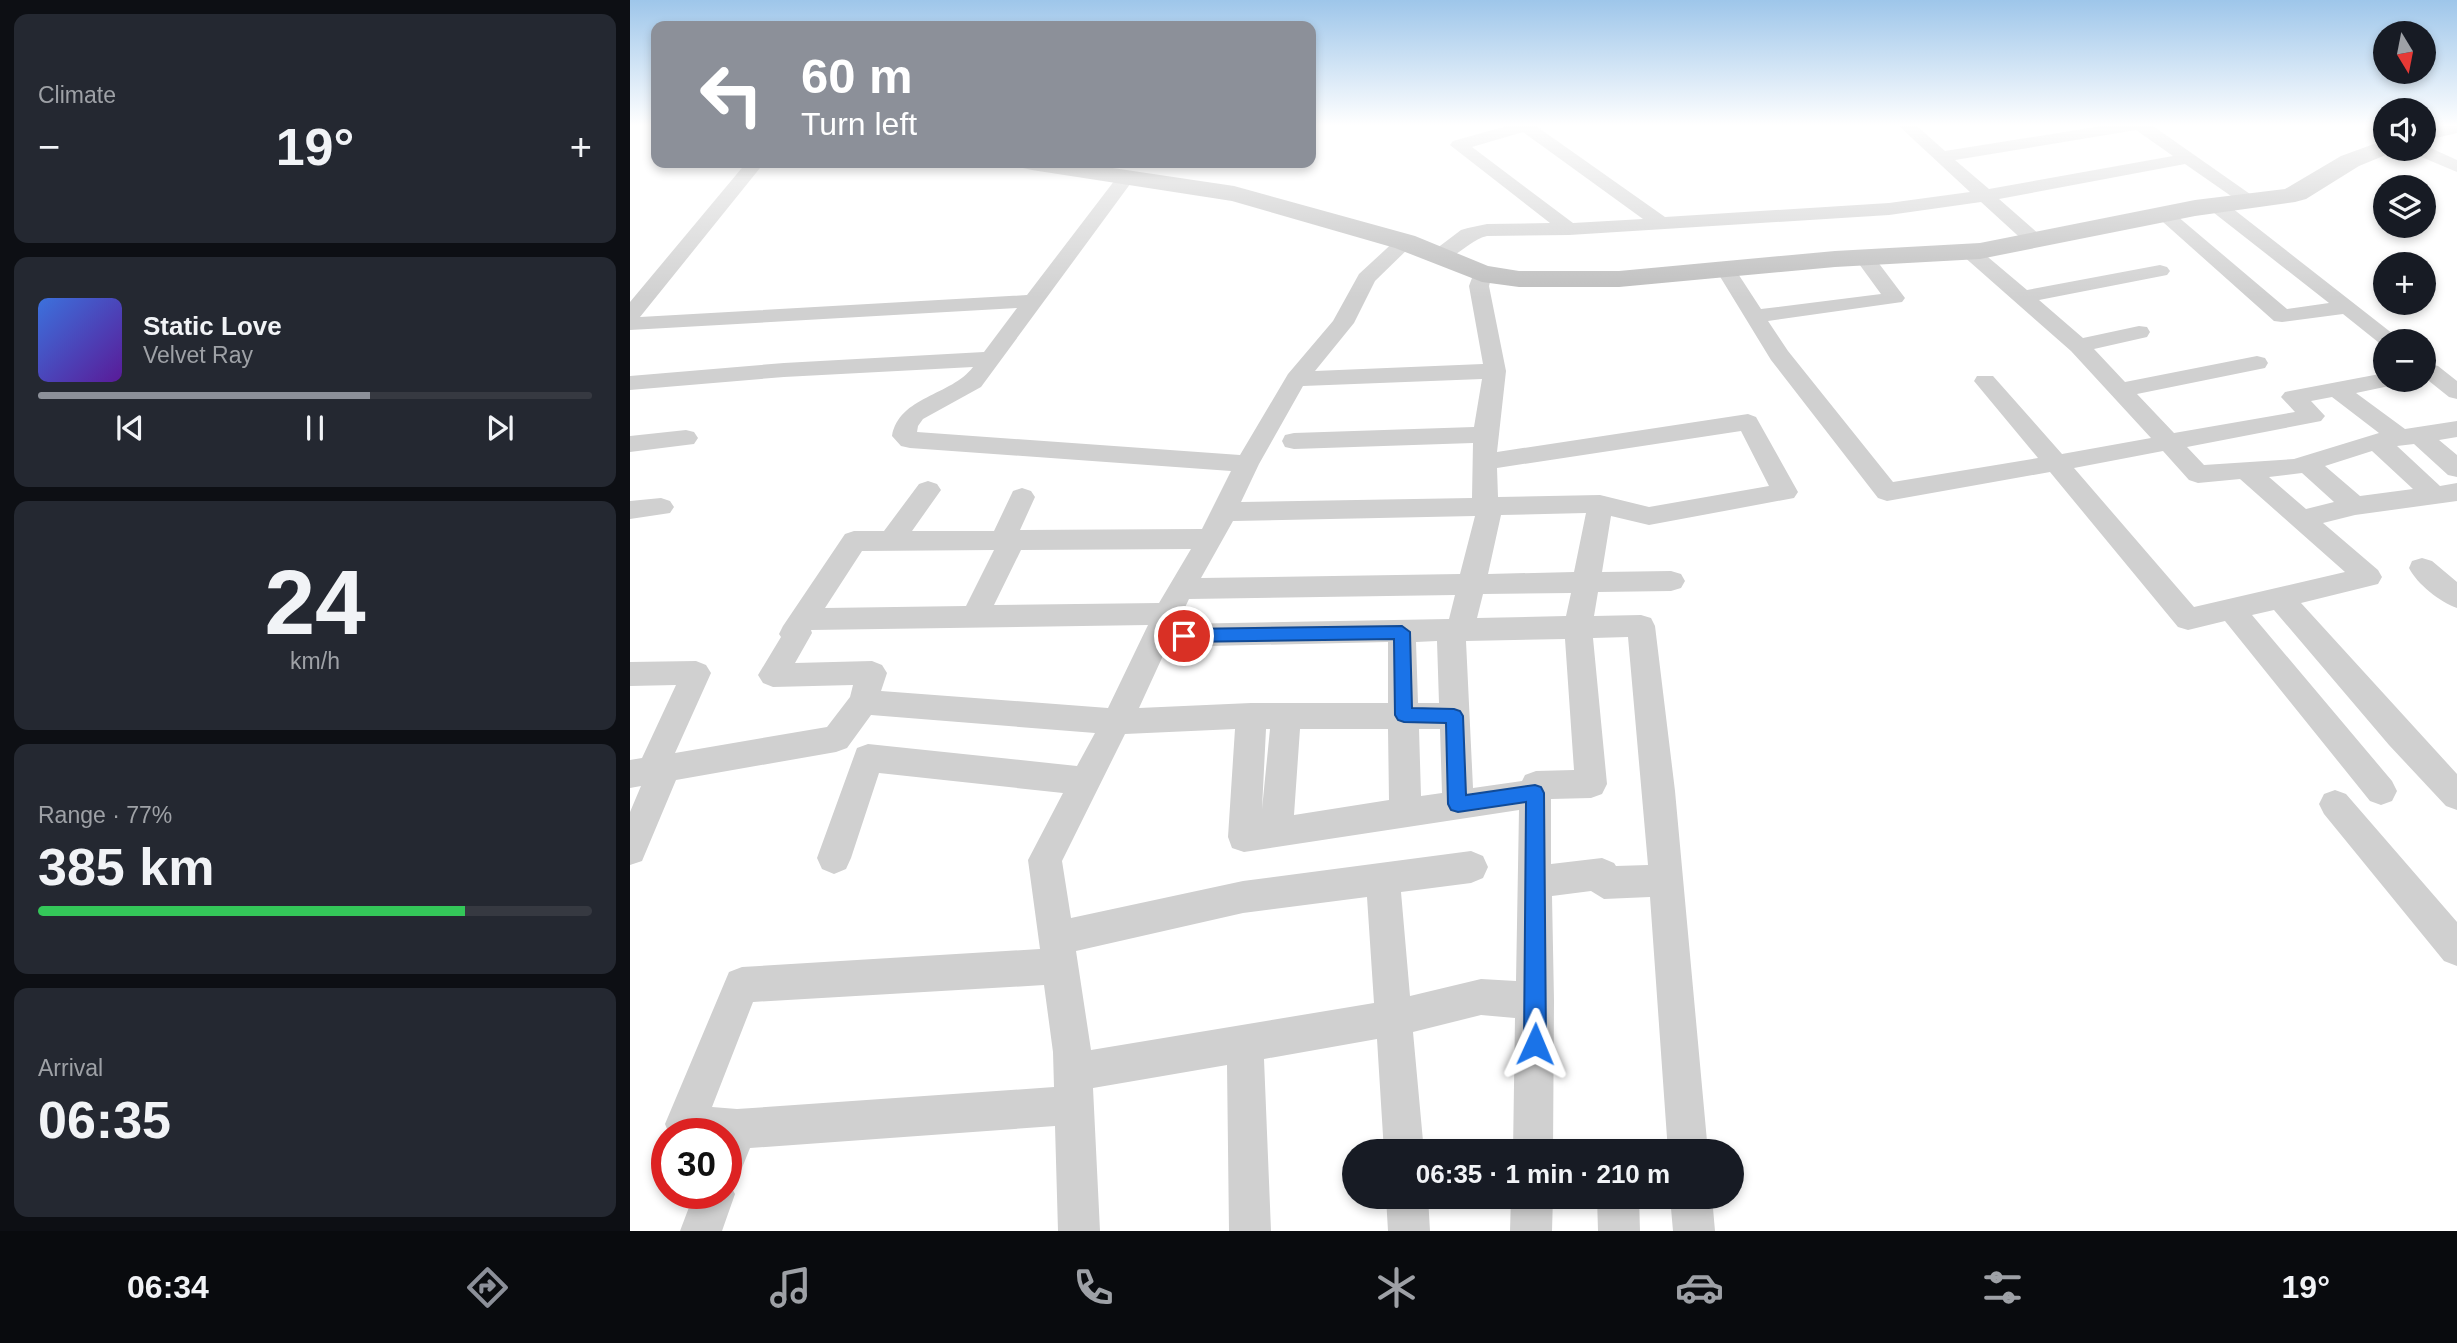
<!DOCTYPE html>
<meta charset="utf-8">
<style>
:root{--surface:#171b24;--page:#242831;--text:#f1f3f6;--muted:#9ea1a6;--line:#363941;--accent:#8c9099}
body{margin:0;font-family:Helvetica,sans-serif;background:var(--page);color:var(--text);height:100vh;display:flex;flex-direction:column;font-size:26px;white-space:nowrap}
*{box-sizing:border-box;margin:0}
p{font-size:23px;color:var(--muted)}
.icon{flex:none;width:38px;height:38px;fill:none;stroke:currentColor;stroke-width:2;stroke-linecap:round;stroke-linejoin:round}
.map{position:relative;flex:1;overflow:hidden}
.sheet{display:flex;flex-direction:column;gap:14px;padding:14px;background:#0d0f14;width:630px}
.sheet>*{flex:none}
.hud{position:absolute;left:21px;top:21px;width:665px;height:147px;border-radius:14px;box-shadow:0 4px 10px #0003;background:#8c9099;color:#fff;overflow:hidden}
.needle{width:46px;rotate:170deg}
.controls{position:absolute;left:1743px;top:21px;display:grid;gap:14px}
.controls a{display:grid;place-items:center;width:63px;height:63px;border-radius:50%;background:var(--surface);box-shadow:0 4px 10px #0003;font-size:35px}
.speed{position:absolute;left:21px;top:1118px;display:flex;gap:14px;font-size:35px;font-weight:700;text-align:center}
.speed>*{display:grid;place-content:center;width:91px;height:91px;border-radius:50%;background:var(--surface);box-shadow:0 4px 10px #0003;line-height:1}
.speed .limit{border:10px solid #d22;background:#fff;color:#111}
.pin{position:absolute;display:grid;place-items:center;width:60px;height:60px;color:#fff;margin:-30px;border:4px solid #fff;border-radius:50%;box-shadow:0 2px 7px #0007}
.me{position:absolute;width:77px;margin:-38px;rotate:1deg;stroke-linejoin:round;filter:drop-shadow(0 0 5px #0008)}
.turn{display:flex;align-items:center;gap:24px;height:147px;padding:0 35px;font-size:32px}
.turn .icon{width:91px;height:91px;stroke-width:2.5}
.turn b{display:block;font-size:49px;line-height:60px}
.big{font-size:52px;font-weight:700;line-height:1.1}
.sheet .card{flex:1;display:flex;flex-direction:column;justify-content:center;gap:10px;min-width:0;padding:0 24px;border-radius:14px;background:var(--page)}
.sheet .dial{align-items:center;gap:0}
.dial b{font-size:91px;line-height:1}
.song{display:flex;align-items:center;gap:21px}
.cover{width:84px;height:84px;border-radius:10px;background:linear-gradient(135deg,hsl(220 70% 55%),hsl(270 70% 35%))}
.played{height:7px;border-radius:4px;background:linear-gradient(90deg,var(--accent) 60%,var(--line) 60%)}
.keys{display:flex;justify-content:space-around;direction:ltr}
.heat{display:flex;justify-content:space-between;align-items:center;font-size:38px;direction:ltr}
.charge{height:10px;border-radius:5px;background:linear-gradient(90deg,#34c759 77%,var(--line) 0)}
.trip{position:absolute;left:712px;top:1139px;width:402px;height:70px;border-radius:35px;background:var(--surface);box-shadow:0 4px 10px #0003;font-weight:700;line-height:70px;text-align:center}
.menu{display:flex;height:112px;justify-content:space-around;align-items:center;background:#090b0e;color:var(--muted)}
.menu .icon{width:49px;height:49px}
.menu .on{color:var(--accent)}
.menu b{font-size:32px;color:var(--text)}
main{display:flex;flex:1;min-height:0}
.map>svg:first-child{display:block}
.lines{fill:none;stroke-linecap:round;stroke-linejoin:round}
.street{fill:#d0d0d0;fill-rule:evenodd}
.secondary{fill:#bdbdbd;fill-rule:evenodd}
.route{fill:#1a73e8;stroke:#114b97;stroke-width:2}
</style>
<main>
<section class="sheet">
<div class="card"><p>Climate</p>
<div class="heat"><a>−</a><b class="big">19°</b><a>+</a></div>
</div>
<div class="card">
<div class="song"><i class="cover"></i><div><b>Static Love</b><p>Velvet Ray</p></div></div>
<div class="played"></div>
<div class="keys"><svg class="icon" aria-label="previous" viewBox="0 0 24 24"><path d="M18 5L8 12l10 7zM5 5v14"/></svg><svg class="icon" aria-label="pause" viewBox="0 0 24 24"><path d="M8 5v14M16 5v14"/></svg><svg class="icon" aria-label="next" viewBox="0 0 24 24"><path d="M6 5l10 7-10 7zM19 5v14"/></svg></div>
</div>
<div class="card dial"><b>24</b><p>km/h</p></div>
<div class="card"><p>Range · 77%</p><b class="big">385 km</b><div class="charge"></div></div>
<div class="card"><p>Arrival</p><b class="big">06:35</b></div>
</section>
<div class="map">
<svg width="1827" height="1231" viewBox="0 0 1827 1231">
<rect width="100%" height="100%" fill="#fff"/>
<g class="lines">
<!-- street -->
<path class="street" d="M877 126H906L1035 217 1259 203 1340 192 1269 126H1287L1315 151 1472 126H1523L1630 201 1628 205H1614L1555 164 1369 199 1411 236 1414 240 1411 244H1397L1351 202 1259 215 939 235 857 236C838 240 822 265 802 260L799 256 802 252 831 230 838 228 857 224 920 223 820 145 823 141ZM1506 130 1543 156 1359 189 1325 160ZM893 132 1013 219 943 223 842 147Z
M1794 145 1827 160V172L1782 153 1779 149H1794Z
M116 163H134L10 317 397 295 491 172H503L506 176 351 387 293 419 288 426 287 432 610 455 658 374 703 321 729 274 768 238 775 236 785 242 745 281 724 323 685 371 853 364 839 286 845 270H859L862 274 859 286 876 371 867 452 1118 414 1126 417 1168 492 1164 498 1019 525 981 516 972 572 1041 571 1051 574 1055 581 1051 588 1041 591 968 592 964 616 1011 615 1021 618 1025 626 1045 791 1078 1152H1038L1020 897 974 899 961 891 922 896 924 1001 923 1152H883L885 1018 851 1015 783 1032 794 1152H754L747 1039 634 1059 641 1231H599L597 1065 463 1088 470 1231H428L425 1126 120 1148 110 1173 97 1179 105 1194 92 1231H50L64 1194H96V1134H39L35 1124 99 972 112 967 410 949 398 860 433 793 249 773 221 858 216 869 204 874 192 869 187 858 227 748 238 744 447 766 465 733 241 715 217 748 206 752 46 780 12 861 0 865V812L11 786 0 788V760L12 758 46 685 0 686V662L66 661 76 665 81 673 45 753 197 727 220 697 223 685 143 687 133 683 128 675 151 637 149 634 153 626 215 534 224 531H254L289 484 298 481 307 484 311 490 282 531H364L383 491 392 488 401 491 405 497 390 530 572 529 601 471 280 448 271 446 262 436C269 396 321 396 343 367L154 377 0 390V376L154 363 354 352 387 308 0 330V302ZM852 379 844 427 664 433 655 435 652 441 655 447 664 449 843 443 842 498 611 502 629 464 673 386ZM1111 431 1139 486 1019 507 970 495 868 497 867 468ZM956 513 944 572 858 574 871 515ZM845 516 830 574 571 578 603 521ZM561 549 529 603 364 605 391 550ZM364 550 336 606 195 608 232 551ZM941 593 936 616 847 618 853 594ZM825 595 819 619 547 624 559 599ZM518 625 478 708 251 691 257 673 252 665 242 661 165 663 182 633 181 630ZM998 637 1018 865 986 866 984 863 972 858 921 864V799L961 798 972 794 977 784 963 638ZM935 639 944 770 906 771 895 775 892 781 843 788 836 641ZM807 641 809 703H788L786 642ZM758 642V703H621L509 708 537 647ZM605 729 598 837 602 848 614 852 889 810 886 981 851 979 780 996 771 892 841 883 853 878 858 867 853 856 841 851 613 881 441 918 432 861 495 734ZM636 729H640L632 809ZM670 729H758L759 800 664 815ZM789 729H810L812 793 791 796ZM737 897 744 1003 461 1050 446 951 613 913ZM414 985 423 1052 424 1087 107 1109 82 1107 123 1002Z
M1586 199 1593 201 1772 341H1755L1753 346 1713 314 1652 322 1644 321 1524 214 1526 210H1540L1657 309 1699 303 1579 209 1577 205 1579 201Z
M1339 245 1346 247 1397 290 1530 265 1537 267 1540 271 1537 275 1409 300 1453 338 1509 326 1517 327 1520 332 1517 337 1464 349 1495 382 1627 356 1635 358 1638 363 1635 368 1507 394 1544 433 1665 412 1651 397 1655 392 1755 373V380H1767L1764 385 1726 393 1775 429 1827 421V437L1809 440 1827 455V477L1818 475 1784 444 1767 446 1810 486 1827 483V501L1725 515 1693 523 1748 570 1752 577 1748 584 1671 603 1827 774V810L1816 806 1759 745 1644 610 1622 615 1762 781 1767 791 1762 801 1751 805 1740 801 1595 621 1558 630 1548 627 1420 472 1257 501 1248 498 1141 360 1086 270 1089 266H1103L1131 309 1251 294 1224 257 1227 253H1241L1275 298 1272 302 1138 321 1158 351 1263 482 1408 458 1344 381 1347 376H1363L1432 454 1521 438 1441 351 1332 255 1329 251 1332 247ZM1702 397 1749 433 1664 459 1574 465 1557 447 1691 421 1695 416 1681 401ZM1533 451 1559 480 1568 483 1610 479 1715 572 1564 607 1444 468ZM1742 451 1783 489 1730 496 1695 466ZM1672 473 1704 502 1676 509 1639 477Z
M1800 364 1808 366 1827 381V399L1819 397 1794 377V366Z
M56 430 64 432 68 438 64 444 0 452V436Z
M31 498 40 501 44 507 40 513 0 519V501Z
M1792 558 1802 561 1827 582V608C1810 602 1787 584 1779 568L1782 561Z
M1705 790 1716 794 1827 922V966L1814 961 1694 814 1689 804 1694 794Z
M756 1197H798L800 1231H758Z
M881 1197H923L922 1231H880Z
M967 1197H1009L1010 1231H968Z
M1040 1197H1082L1085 1231H1043Z"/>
<!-- secondary -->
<path class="secondary" d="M1800 126H1827V133L1794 141V127Z
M1755 140V149H1766L1763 152 1729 166 1676 199 1665 202 1565 216 1350 259 1205 267 989 287H889L852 282 765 248 602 201 402 170 393 168 390 163H449L604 186 785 236 858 266 889 271H989L1205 251 1350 243 1565 200 1655 189 1711 156Z"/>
</g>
<!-- sky -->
<linearGradient id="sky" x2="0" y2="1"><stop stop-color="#9ec6ea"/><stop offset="0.42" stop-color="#fff"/><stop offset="1" stop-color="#fff" stop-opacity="0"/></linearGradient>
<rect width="1827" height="298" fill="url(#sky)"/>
<!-- route -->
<path class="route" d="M772 626 780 632 782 708 824 709 830 711 833 716 836 795 905 785 911 787 914 793 916 1044 913 1051 905 1054 898 1051 894 1044 896 802 828 812 821 810 818 804 816 723 774 722 768 720 765 715 764 639 554 642 546 636 554 629Z"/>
</svg>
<div class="controls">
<a><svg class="needle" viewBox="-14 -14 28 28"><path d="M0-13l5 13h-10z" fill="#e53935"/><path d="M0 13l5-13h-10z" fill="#9ea1a6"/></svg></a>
<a><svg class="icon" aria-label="sound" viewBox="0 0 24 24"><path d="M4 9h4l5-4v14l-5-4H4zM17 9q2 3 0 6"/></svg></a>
<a><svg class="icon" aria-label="layers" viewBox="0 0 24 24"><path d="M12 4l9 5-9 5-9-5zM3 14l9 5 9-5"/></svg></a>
<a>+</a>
<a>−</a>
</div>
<div class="speed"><div class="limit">30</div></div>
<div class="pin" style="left:554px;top:636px;background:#d93025"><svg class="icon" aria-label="arrive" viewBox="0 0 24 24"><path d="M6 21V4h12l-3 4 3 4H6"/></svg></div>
<svg class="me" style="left:905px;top:1044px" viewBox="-20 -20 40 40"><path d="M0-17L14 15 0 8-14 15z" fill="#1a73e8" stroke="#fff" stroke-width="4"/></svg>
<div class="trip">06:35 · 1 min · 210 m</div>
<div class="hud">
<div class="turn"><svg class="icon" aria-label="left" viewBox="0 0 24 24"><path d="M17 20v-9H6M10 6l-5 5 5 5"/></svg><div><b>60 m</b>Turn left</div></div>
</div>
</div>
</main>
<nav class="menu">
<b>06:34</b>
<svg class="icon on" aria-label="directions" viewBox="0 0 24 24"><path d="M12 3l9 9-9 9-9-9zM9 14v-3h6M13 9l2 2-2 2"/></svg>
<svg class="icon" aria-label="music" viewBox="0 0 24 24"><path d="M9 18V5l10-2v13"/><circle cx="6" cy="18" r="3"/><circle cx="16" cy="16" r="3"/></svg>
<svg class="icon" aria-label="phone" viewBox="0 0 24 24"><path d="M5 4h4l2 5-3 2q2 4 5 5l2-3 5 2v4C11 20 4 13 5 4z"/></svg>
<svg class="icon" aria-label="climate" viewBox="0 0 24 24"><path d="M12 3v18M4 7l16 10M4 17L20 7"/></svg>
<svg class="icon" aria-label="car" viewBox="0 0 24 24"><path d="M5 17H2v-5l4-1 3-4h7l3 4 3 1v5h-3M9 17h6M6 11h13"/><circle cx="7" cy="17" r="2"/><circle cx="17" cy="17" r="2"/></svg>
<svg class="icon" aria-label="filters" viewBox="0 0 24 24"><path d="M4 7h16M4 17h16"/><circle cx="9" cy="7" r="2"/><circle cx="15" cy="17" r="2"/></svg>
<b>19°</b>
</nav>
